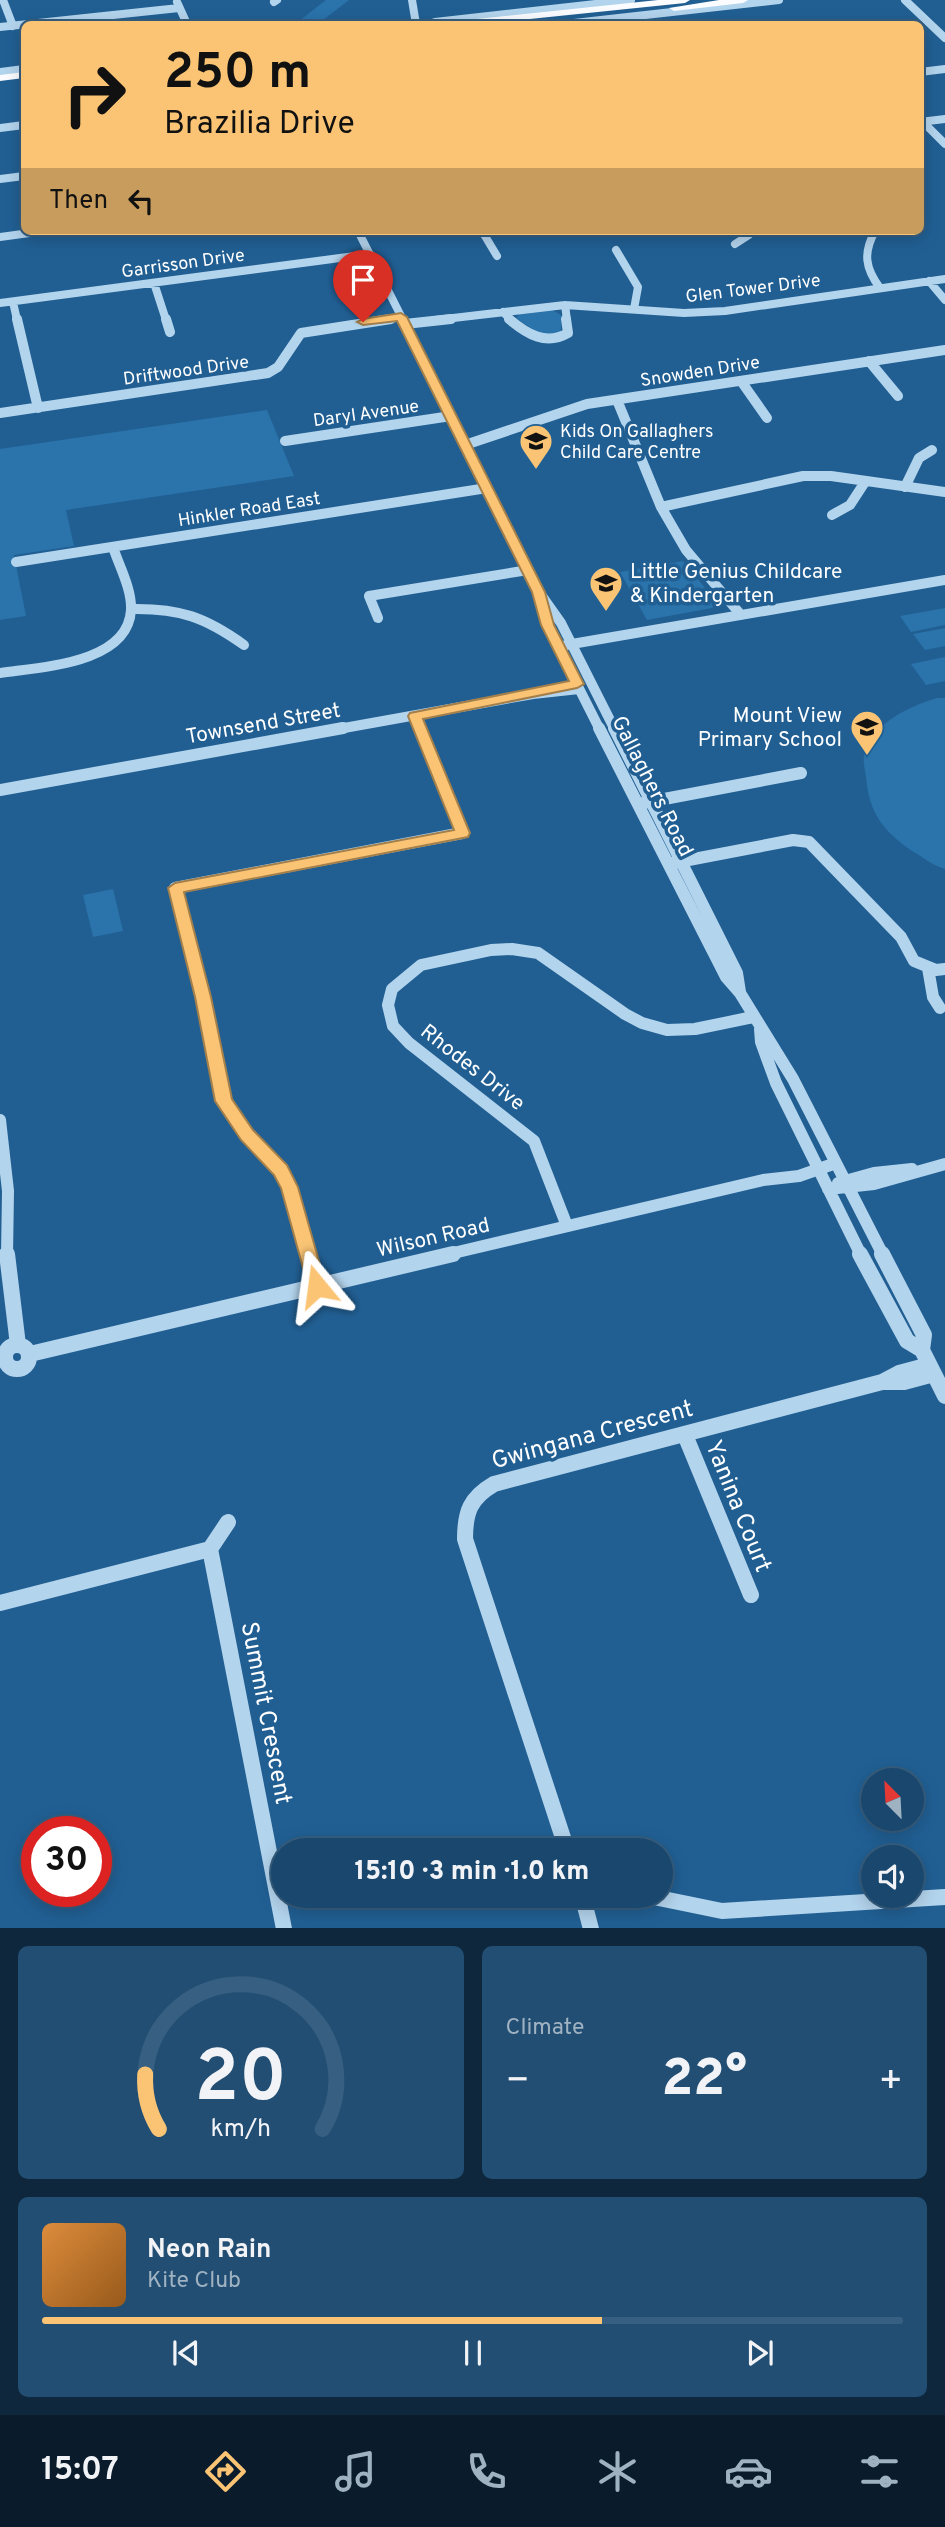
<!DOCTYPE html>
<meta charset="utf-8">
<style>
:root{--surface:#19476e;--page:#224e73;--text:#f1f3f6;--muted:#9fb2c2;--line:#375f81;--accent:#fac474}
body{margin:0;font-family:Overpass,sans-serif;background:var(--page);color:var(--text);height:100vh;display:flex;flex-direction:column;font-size:26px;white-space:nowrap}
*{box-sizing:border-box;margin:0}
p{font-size:23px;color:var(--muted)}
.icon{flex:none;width:38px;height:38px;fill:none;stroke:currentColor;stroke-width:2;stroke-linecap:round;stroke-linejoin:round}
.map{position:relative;height:1928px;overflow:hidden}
.drawer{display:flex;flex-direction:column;gap:18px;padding:18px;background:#0e273c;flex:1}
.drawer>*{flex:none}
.banner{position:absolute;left:21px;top:21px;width:903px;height:214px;border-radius:10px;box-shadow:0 4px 18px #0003,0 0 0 2px var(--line);background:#fac474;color:#111;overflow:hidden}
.needle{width:46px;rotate:336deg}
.tools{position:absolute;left:861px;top:1768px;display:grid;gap:14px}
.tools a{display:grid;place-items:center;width:63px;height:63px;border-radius:50%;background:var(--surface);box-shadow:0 4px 18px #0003,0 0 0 2px var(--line);font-size:35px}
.speed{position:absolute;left:21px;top:1816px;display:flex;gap:14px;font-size:35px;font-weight:700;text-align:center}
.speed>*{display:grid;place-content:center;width:91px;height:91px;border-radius:50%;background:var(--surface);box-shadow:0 4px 18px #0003,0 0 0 2px var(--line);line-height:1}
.speed .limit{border:10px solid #d22;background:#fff;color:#111}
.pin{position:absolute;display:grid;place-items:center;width:60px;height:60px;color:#fff;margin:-72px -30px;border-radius:50% 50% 50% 0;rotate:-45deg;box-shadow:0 0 7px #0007}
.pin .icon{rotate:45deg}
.me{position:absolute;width:77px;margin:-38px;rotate:344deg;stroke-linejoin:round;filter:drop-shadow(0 0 5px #0008)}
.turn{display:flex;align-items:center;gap:24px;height:147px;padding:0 28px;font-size:32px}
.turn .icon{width:91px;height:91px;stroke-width:2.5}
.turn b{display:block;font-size:49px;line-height:60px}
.then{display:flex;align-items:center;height:66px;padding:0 28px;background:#0003;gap:14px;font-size:26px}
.big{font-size:52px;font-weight:800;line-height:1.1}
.drawer .card{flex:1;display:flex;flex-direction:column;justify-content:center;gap:10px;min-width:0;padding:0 24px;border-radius:10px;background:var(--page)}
.drawer .dial{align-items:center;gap:0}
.dial svg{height:182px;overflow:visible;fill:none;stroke:var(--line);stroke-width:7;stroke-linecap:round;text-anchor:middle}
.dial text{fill:var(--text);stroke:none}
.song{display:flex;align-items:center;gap:21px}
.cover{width:84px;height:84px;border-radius:10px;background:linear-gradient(135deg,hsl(30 70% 55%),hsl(30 70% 35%))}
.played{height:7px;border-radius:4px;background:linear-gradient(90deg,var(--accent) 65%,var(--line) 65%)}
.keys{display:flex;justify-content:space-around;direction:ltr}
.heat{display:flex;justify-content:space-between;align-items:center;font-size:38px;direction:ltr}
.drawer .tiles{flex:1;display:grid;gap:18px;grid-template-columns:1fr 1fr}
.card:last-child{grid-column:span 2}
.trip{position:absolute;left:271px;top:1838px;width:402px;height:70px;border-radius:35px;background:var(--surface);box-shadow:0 4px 18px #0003,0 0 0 2px var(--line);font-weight:800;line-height:70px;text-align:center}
.dock{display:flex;height:112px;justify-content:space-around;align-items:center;background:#0a1c2c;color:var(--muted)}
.dock .icon{width:49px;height:49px}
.dock .active{color:var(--accent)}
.dock b{font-size:32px;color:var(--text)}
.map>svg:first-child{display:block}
.green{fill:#2a73ab}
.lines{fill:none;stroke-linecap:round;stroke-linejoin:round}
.minor-far3{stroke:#b3d4ed;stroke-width:8}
.minor-far2{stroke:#b3d4ed;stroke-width:10}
.minor-far1{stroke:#b3d4ed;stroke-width:12}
.minor{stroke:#b3d4ed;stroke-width:16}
.major{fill:#fafcff;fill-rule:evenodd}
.route{fill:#fac474;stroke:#a27f4b;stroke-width:2}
.labels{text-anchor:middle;stroke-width:7;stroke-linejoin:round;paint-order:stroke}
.far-street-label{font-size:18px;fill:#fff;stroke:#215f93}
.far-poi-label{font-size:18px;fill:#fff;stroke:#215f93;text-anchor:start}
.poi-label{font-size:21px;fill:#fff;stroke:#215f93;text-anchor:start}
.street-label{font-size:21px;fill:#fff;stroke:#215f93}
.near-street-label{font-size:24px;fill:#fff;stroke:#215f93}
</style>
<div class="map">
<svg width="945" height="1929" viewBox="0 0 945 1929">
<rect width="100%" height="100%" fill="#215f93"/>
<!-- green -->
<path class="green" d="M326 0H349L318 24H295Z
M550 309 561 315V332C545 342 530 327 516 318L521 312Z
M267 410 294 476 66 510 74 546 14 555 26 616 0 620V449Z
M683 561 715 600 716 605 712 608 647 620 620 572Z
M945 608V625L911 632 900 616Z
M945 628V646L925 650 913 634Z
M945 657V681L926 685 911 664Z
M937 698H945V869C933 866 923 857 912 851 883 831 869 813 866 777 865 771 863 762 864 756 870 724 910 706 937 698Z
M113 889 123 931 93 937 83 895Z"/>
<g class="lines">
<!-- minor-far3 -->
<path class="minor-far3" d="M3 0 13 26
M412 0 416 24
M905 0 945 38
M177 2 187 24
M274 2 277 0
M435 22 631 0
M565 24 779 0
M0 27 179 8
M0 72 24 69
M920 72 945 69
M920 122 945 119
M923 122 945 144
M0 128 24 125
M0 179 24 176
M358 231 403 320
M482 231 497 256
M875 231C863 253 865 268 880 288
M359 233 375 231
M0 237 44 231
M735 244 749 235 750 231
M616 250 638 287 634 309
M929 281 945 300
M154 283 166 320
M13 302 17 320
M0 303 370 254
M565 305 567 320
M503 312 511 320
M381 320 401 317
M436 320 565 305 684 313 725 311 945 279"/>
<!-- minor-far2 -->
<path class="minor-far2" d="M17 319 38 408
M166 319 170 332
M402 319 539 592 561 623 615 730
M509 319C527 334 546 346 568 333L566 319
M405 324 451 319
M869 361 898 396
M741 381 767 418
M617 400 661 507 686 550 741 615
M0 413 268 373 278 367 301 333 391 319
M285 441 451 416
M465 445 587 404 945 350
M905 487 919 458 932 450
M661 507 803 476H831L945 492
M832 515 850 505 865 482
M16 562 487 488
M539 592 547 625 600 730
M131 609C179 608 205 617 244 645
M378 618 369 596 528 570
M566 645 945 580
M0 673C40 667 128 664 131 610 132 589 119 566 113 547
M415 716 421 730
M333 730 533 694 579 689"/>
<!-- minor-far1 -->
<path class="minor-far1" d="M599 728 726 977 740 993 793 1079 883 1255
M614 728 737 973 740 992
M0 790 343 728
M643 803 801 773
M673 863 793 840 809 842 901 937 914 961 936 970 945 969
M928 968 933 997 940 1008
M760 1029 761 1042 776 1083 861 1255
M0 1120 8 1191 7 1255
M838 1183 874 1173 912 1169
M828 1189 874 1184 945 1164
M567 1226 534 1141 409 1043 393 1026 388 1005 392 989 421 965 491 950 512 949 538 953 625 1014 642 1023 667 1030 695 1029 753 1017
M308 1255 289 1187 280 1170 247 1135 224 1101 203 997 175 888 462 833 420 728
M445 1255 763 1180 799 1176 836 1163"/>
<!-- minor -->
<path class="minor" d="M7 1254 18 1345
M308 1254 317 1286
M860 1254 907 1341 922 1350 945 1396
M882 1254 924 1335 922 1350
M5 1357a12 12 0 1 1 24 0a12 12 0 1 1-24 0Z
M30 1354 453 1254
M885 1382H904L934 1374
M685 1435 751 1595
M210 1549 228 1522
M0 1603 210 1549 284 1929
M567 1850 465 1539C465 1512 470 1498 494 1484L882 1382 899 1373 929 1365
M582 1895 591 1929
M644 1895 722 1911 945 1897"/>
<!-- major -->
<path class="major" d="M658 0H690L685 3 481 24H453L458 21Z
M719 0H748L743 3 674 11 669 8Z
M24 72V78L0 81V75Z"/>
</g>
<!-- route -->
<path class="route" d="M401 313 407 317 545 592 554 625 584 684 577 688 423 719 470 833 468 837 184 892 211 997 232 1099 253 1130 287 1165 298 1187 326 1286 324 1291 317 1294 311 1291 308 1286 281 1188 274 1175 241 1140 215 1101 195 997 168 888 175 883 454 830 408 716 410 713 569 681 541 625 532 592 397 321 363 325 357 322 363 319Z"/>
<!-- icons -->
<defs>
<symbol id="school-pin" viewBox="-11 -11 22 30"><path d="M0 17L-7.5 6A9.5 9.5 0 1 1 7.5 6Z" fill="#fac474" stroke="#215f93"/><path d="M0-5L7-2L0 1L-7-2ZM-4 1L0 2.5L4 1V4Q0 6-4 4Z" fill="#111"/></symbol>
</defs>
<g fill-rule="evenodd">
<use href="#school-pin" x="517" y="422" width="38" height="52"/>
<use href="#school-pin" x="587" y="564" width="38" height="52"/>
<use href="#school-pin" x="848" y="708" width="38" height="52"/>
</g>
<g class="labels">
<!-- far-street labels -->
<g class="far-street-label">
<text transform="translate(183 263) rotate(-8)" y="6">Garrisson Drive</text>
<text transform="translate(753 288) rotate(-7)" y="6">Glen Tower Drive</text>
<text transform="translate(186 370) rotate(-8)" y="6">Driftwood Drive</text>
<text transform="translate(700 371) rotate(-9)" y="6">Snowden Drive</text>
<text transform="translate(366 413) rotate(-8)" y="6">Daryl Avenue</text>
<text transform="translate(249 509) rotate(-9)" y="6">Hinkler Road East</text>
</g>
<!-- far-poi labels -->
<g class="far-poi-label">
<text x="560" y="437">Kids On Gallaghers<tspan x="560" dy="21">Child Care Centre</tspan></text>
</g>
<!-- poi labels -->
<g class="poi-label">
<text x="630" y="578">Little Genius Childcare<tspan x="630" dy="24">&amp; Kindergarten</tspan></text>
<text x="842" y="722" text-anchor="end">Mount View<tspan x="842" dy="24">Primary School</tspan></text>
</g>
<!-- street labels -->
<g class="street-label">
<text transform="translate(263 723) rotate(-10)" y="7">Townsend Street</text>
<text transform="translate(653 786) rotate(63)" y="7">Gallaghers Road</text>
<text transform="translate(473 1067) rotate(38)" y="7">Rhodes Drive</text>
<text transform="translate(433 1237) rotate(-13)" y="7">Wilson Road</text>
</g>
<!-- near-street labels -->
<g class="near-street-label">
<text transform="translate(592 1434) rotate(-15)" y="8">Gwingana Crescent</text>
<text transform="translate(739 1506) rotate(68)" y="8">Yanina Court</text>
<text transform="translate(267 1713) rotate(79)" y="8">Summit Crescent</text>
</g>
</g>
</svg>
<div class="tools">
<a><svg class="needle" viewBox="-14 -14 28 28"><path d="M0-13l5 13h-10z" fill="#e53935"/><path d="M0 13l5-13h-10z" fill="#9fb2c2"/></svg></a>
<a><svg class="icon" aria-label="sound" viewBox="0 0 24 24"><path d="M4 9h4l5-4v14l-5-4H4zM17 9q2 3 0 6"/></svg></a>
</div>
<div class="speed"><div class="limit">30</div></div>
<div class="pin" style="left:363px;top:322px;background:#d93025"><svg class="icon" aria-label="arrive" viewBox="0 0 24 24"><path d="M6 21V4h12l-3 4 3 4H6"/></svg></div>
<svg class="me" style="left:317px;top:1286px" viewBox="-20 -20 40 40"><path d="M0-17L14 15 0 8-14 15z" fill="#fac474" stroke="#fff" stroke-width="4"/></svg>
<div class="trip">15:10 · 3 min · 1.0 km</div>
<div class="banner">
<div class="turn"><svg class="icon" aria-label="right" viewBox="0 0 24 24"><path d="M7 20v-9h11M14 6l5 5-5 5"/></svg><div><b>250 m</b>Brazilia Drive</div></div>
<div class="then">Then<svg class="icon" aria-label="left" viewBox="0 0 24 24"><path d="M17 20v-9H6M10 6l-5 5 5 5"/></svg></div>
</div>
</div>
<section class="drawer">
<div class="tiles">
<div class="card dial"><svg viewBox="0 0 100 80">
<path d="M14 69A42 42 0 1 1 86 69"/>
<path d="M14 69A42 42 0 0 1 8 45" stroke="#fac474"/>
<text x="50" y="56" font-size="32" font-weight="700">20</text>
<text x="50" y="72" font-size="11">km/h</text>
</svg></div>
<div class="card"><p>Climate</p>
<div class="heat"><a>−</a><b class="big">22°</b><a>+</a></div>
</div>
<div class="card">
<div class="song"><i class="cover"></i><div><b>Neon Rain</b><p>Kite Club</p></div></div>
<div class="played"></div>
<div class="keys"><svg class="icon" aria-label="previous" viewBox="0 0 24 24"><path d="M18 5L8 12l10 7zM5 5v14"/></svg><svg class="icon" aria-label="pause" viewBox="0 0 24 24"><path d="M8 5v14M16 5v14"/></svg><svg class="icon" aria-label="next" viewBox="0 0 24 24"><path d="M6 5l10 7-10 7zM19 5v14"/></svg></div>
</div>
</div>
</section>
<nav class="dock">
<b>15:07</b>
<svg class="icon active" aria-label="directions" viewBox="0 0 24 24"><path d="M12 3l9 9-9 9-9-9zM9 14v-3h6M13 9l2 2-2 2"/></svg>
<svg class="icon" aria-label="music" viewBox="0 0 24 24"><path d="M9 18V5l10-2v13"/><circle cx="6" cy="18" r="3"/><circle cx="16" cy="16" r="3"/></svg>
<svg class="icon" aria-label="phone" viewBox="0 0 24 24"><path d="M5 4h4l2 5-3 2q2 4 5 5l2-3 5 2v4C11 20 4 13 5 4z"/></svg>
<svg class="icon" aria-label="climate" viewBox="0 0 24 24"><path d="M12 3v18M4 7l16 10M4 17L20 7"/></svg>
<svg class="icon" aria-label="car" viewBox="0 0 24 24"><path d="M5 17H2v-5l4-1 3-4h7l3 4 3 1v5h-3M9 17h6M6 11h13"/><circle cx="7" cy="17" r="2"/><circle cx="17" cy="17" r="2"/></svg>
<svg class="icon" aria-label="filters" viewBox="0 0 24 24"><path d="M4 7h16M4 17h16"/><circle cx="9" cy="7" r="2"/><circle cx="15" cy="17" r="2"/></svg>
</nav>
